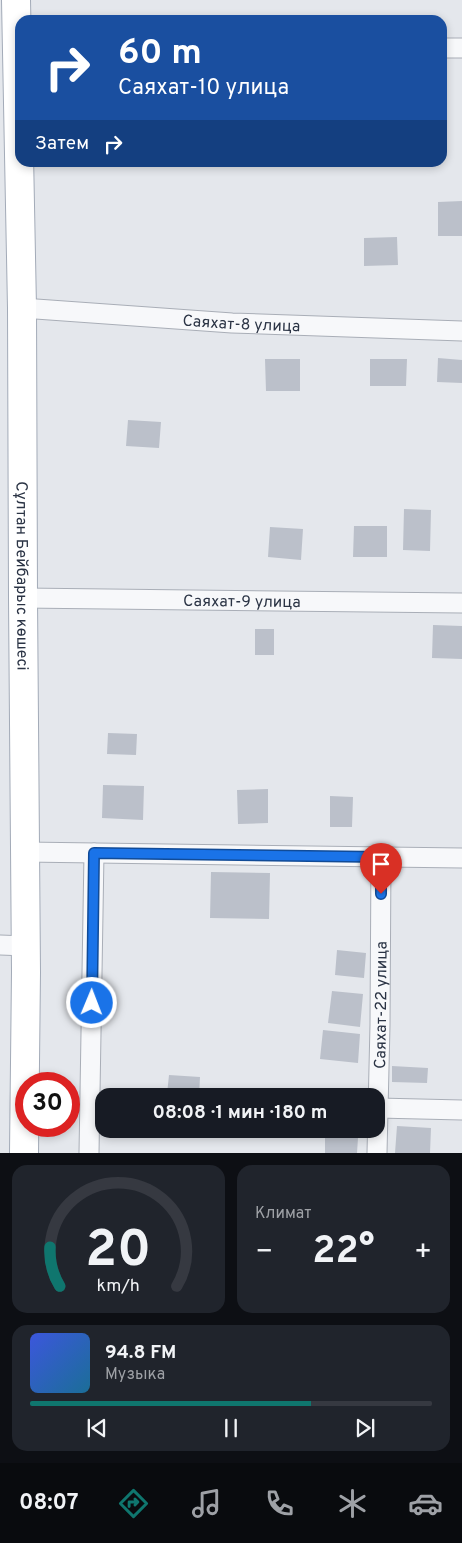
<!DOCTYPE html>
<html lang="ru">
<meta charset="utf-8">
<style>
:root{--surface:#171b24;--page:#20242c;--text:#f1f3f6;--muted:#9ea1a6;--line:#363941;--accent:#0f766e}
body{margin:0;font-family:Overpass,sans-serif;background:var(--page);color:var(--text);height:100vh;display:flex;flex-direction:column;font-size:19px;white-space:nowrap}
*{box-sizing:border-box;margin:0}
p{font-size:16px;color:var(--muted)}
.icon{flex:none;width:28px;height:28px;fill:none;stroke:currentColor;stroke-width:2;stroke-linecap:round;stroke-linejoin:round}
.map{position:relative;height:1153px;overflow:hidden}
.sheet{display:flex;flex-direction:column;gap:12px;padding:12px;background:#0d0f14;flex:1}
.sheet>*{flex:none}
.guide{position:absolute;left:15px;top:15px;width:432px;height:152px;border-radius:15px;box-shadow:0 2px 8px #0003;background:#1a4fa0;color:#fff;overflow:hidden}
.speed{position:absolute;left:15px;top:1072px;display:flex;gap:10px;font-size:25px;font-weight:700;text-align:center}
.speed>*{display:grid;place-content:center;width:65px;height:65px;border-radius:50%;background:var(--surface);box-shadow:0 2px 8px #0003;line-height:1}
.speed .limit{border:8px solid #d22;background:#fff;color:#111}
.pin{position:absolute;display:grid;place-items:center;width:42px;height:42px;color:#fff;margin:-51px -21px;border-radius:50% 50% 50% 0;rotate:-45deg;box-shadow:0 0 5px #0007}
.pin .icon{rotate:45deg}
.me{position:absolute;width:55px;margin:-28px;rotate:1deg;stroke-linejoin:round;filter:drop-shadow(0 0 4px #0008)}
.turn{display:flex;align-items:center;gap:18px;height:105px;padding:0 20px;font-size:22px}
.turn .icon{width:65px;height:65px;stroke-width:2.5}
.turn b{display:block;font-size:35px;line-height:42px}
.then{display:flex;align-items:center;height:48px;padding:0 20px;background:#0003;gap:10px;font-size:19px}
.big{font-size:38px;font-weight:700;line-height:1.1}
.sheet .tile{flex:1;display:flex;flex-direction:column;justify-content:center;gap:8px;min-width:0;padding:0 18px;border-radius:15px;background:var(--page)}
.sheet .dial{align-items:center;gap:0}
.dial svg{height:130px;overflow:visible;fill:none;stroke:var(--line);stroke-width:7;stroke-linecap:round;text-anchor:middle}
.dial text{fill:var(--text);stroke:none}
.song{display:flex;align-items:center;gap:15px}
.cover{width:60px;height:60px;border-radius:8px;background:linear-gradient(135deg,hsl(230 70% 55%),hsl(200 70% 35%))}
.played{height:5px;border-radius:2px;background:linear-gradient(90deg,var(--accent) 70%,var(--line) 70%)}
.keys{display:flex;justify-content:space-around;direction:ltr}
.heat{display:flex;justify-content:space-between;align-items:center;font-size:28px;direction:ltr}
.sheet .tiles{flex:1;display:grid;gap:12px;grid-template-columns:1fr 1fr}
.tile:last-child{grid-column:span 2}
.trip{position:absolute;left:95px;top:1088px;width:290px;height:50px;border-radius:15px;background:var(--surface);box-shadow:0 2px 8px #0003;font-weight:700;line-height:50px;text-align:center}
.tab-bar{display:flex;height:80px;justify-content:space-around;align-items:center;background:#090b0e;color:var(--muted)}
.tab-bar .icon{width:35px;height:35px}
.tab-bar .active{color:var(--accent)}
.tab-bar b{font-size:22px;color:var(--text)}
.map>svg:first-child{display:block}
.building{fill:#bbc0ca}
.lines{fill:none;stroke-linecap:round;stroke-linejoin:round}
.minor-casing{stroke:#a9aeb7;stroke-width:21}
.primary-casing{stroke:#a3abb8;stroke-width:30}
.minor{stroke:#f7f8fa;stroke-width:19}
.primary{stroke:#fff;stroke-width:28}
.route-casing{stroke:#114b97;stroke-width:12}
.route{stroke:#1a73e8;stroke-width:9}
.labels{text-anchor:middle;stroke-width:4;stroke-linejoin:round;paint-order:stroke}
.street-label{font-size:16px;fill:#2b3445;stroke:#f4f6f9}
</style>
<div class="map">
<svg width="462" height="1153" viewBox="0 0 462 1153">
<rect width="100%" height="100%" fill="#e4e7ec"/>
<!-- building -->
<path class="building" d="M462 201V236H438V202Z
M397 237 398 265 364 266V238Z
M438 358 462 360V383L437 382Z
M265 359H300V391H266Z
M370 359H407L406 386H370Z
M128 420 161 422 159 448 126 446Z
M404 509 431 510 430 551 403 550Z
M354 526H387V557H353Z
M270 527 303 529 301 560 268 557Z
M433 625 462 626V659L432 658Z
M255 629H274V655H255Z
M108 733 137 734 136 755 107 754Z
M103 785 144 786 143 820 102 818Z
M268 789V823L238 824 237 790Z
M330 796 353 797 352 827H330Z
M211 872 270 873 269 919 210 918Z
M337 950 366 953 364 978 335 975Z
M332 991 363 994 360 1027 328 1023Z
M323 1030 360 1034 358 1063 320 1059Z
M392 1066 428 1068 427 1083 392 1082Z
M169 1075 200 1077 199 1096 167 1094Z
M397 1126 431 1128 430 1153H395Z
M325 1138H358L357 1153H325Z"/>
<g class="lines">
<defs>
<g id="minor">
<path d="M442 48H462"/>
<path id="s1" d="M22 308 232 323 462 331"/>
<path id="s2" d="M23 598 462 603"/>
<path d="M25 852 462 858"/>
<path d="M0 945 26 946"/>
<path d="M378 1108 462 1110"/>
<path d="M89 1153 94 853"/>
<path id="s3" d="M377 1153 380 1025 381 857"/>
</g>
<g id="primary">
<path id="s4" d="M16 0 22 308 23 598 26 972 24 1153"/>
</g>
</defs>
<!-- minor casing -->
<use href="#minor" class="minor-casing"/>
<!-- primary casing -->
<use href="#primary" class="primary-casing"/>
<!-- minor -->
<use href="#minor" class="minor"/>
<!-- primary -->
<use href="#primary" class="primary"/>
</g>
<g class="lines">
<defs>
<path id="route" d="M92 1003 94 853 381 857V894"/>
</defs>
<!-- route casing -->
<use href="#route" class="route-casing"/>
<!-- route -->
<use href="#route" class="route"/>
</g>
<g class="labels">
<!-- street labels -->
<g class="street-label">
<text dy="6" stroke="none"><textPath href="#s1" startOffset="220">Саяхат-8 улица</textPath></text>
<text dy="6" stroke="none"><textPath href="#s4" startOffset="576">Сұлтан Бейбарыс көшесі</textPath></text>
<text dy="6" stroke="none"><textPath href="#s2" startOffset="219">Саяхат-9 улица</textPath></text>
<text dy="6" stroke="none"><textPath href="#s3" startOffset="148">Саяхат-22 улица</textPath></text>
</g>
</g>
</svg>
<div class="speed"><div class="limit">30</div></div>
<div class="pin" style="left:381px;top:894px;background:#d93025"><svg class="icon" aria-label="arrive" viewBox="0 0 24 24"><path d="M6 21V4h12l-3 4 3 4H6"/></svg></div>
<svg class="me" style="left:92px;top:1003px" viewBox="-20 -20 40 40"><circle r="17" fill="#1a73e8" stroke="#fff" stroke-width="3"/><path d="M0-11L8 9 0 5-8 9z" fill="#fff"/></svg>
<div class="trip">08:08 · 1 мин · 180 m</div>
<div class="guide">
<div class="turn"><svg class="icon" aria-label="right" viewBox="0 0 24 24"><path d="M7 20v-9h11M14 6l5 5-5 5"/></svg><div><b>60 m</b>Саяхат-10 улица</div></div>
<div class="then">Затем<svg class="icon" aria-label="right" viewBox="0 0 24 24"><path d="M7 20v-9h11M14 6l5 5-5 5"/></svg></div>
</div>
</div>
<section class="sheet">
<div class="tiles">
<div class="tile dial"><svg viewBox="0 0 100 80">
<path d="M14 69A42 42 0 1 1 86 69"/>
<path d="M14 69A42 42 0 0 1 8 45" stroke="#0f766e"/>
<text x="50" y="56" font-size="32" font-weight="700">20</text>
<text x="50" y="72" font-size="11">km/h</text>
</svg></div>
<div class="tile"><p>Климат</p>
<div class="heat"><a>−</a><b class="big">22°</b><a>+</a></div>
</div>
<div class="tile">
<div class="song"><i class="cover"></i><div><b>94.8 FM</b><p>Музыка</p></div></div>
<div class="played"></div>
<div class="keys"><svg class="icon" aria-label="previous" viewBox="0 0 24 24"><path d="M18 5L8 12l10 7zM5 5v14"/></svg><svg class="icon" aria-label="pause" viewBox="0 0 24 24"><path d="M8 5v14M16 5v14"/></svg><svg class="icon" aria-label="next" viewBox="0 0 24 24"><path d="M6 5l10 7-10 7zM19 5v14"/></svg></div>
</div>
</div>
</section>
<nav class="tab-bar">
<b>08:07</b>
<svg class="icon active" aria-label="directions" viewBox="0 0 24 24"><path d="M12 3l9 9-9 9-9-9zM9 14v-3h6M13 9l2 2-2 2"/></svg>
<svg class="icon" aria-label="music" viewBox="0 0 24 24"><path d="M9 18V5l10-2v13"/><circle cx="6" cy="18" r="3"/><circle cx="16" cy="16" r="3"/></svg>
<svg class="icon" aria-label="phone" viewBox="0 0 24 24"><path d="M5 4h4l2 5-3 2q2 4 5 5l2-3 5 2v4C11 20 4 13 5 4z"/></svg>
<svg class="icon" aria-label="climate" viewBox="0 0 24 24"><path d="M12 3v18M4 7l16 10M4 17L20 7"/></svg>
<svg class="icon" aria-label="car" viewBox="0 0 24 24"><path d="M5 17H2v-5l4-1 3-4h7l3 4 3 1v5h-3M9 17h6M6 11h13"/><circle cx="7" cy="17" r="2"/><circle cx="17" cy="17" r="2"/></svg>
</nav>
